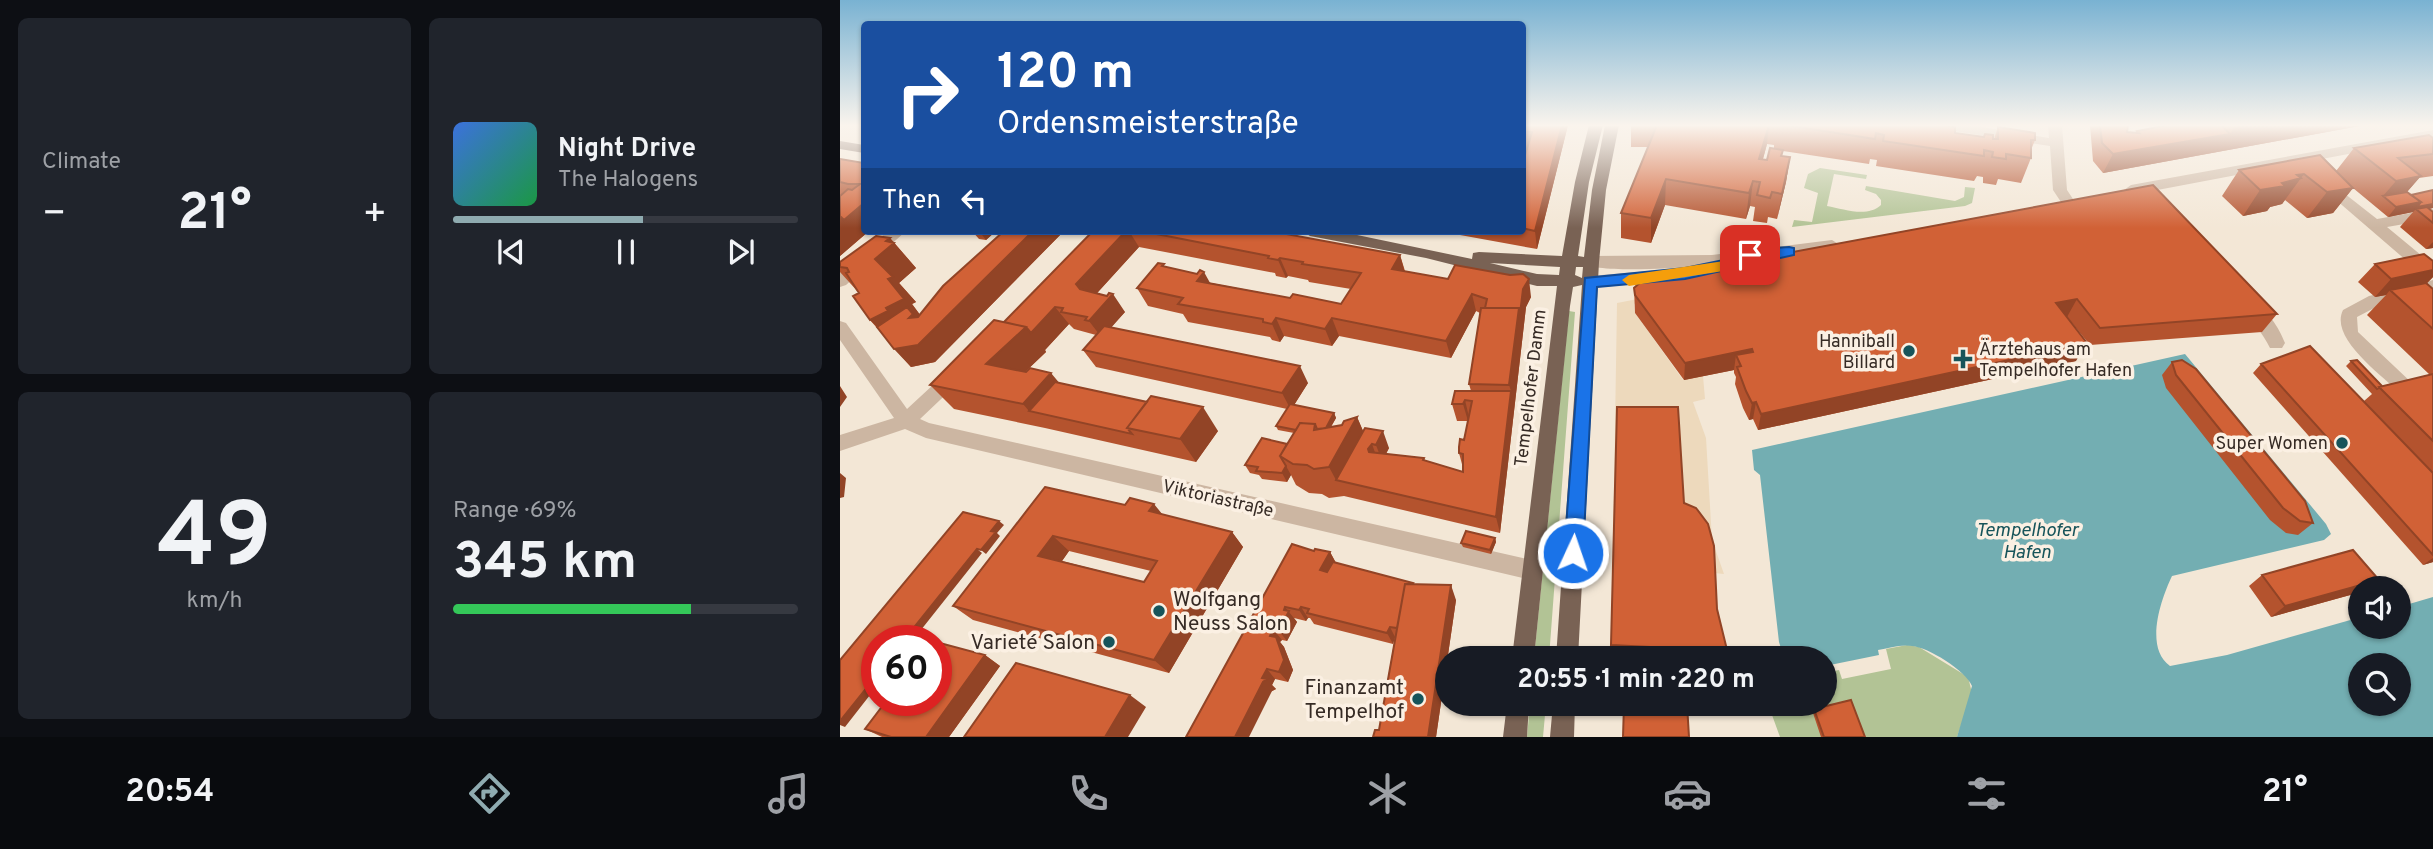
<!DOCTYPE html>
<meta charset="utf-8">
<style>
:root{--surface:#171b24;--page:#20242c;--text:#f1f3f6;--muted:#9ea1a6;--line:#363941;--accent:#8fabb0}
body{margin:0;font-family:Overpass,sans-serif;background:var(--page);color:var(--text);height:100vh;display:flex;flex-direction:column;font-size:26px;white-space:nowrap}
*{box-sizing:border-box;margin:0}
p{font-size:23px;color:var(--muted)}
.icon{flex:none;width:38px;height:38px;fill:none;stroke:currentColor;stroke-width:2;stroke-linecap:round;stroke-linejoin:round}
.map{position:relative;flex:1;overflow:hidden}
.panel{display:flex;flex-direction:column;gap:18px;padding:18px;background:#0d0f14;width:840px}
.panel>*{flex:none}
.hud{position:absolute;left:21px;top:21px;width:665px;height:214px;border-radius:7px;box-shadow:0 2px 5px #0004;background:#1a4fa0;color:#fff;overflow:hidden}
.tools{position:absolute;left:1508px;top:576px;display:grid;gap:14px}
.tools a{display:grid;place-items:center;width:63px;height:63px;border-radius:50%;background:var(--surface);box-shadow:0 2px 5px #0004;font-size:35px}
.speed{position:absolute;left:21px;top:625px;display:flex;gap:14px;font-size:35px;font-weight:700;text-align:center}
.speed>*{display:grid;place-content:center;width:91px;height:91px;border-radius:50%;background:var(--surface);box-shadow:0 2px 5px #0004;line-height:1}
.speed .limit{border:10px solid #d22;background:#fff;color:#111}
.pin{position:absolute;display:grid;place-items:center;width:60px;height:60px;color:#fff;margin:-30px;border-radius:14px;box-shadow:0 4px 10px #0006}
.me{position:absolute;width:77px;margin:-38px;rotate:3deg;stroke-linejoin:round;filter:drop-shadow(0 0 5px #0008)}
.turn{display:flex;align-items:center;gap:24px;height:147px;padding:0 21px;font-size:32px}
.turn .icon{width:91px;height:91px;stroke-width:2.5}
.turn b{display:block;font-size:49px;line-height:60px}
.then{display:flex;align-items:center;height:66px;padding:0 21px;background:#0003;gap:14px;font-size:26px}
.big{font-size:52px;font-weight:700;line-height:1.1}
.panel .tile{flex:1;display:flex;flex-direction:column;justify-content:center;gap:10px;min-width:0;padding:0 24px;border-radius:10px;background:var(--page)}
.panel .dial{align-items:center;gap:0}
.dial b{font-size:91px;line-height:1}
.song{display:flex;align-items:center;gap:21px}
.cover{width:84px;height:84px;border-radius:10px;background:linear-gradient(135deg,hsl(220 70% 55%),hsl(140 70% 35%))}
.played{height:7px;border-radius:4px;background:linear-gradient(90deg,var(--accent) 55%,var(--line) 55%)}
.keys{display:flex;justify-content:space-around;direction:ltr}
.heat{display:flex;justify-content:space-between;align-items:center;font-size:38px;direction:ltr}
.charge{height:10px;border-radius:5px;background:linear-gradient(90deg,#34c759 69%,var(--line) 0)}
.panel .tiles{flex:1;display:grid;gap:18px;grid-template-columns:repeat(2,1fr)}
.trip{position:absolute;left:595px;top:646px;width:402px;height:70px;border-radius:35px;background:var(--surface);box-shadow:0 2px 5px #0004;font-weight:700;line-height:70px;text-align:center}
.tabs{display:flex;height:112px;justify-content:space-around;align-items:center;background:#090b0e;color:var(--muted)}
.tabs .icon{width:49px;height:49px}
.tabs .selected{color:var(--accent)}
.tabs b{font-size:32px;color:var(--text)}
main{display:flex;flex:1;min-height:0}
.map>svg:first-child{display:block}
.green{fill:#b2c395}
.plaza{fill:#edd9bc}
.water{fill:#73aeb2;fill-rule:evenodd}
.lines{fill:none;stroke-linecap:round;stroke-linejoin:round}
.minor{fill:#ccb6a2;fill-rule:evenodd}
.major{fill:#796254;fill-rule:evenodd}
.wall{fill:#b4532e;fill-rule:evenodd}
.shaded-wall{fill:#924426}
.building{fill:#d16136;stroke:#924426;stroke-width:2;fill-rule:evenodd}
.route{fill:#1a73e8;stroke:#114b97;stroke-width:2}
.slow{fill:#f59e0b}
.poi-dot{fill:#17545a;stroke:#fbf0e3;stroke-width:2.5}
.labels{text-anchor:middle;stroke-width:7;stroke-linejoin:round;paint-order:stroke}
.poi-label{font-size:18px;fill:#362b25;stroke:#fbf0e3;text-anchor:end}
.street-label{font-size:18px;fill:#362b25;stroke:#fbf0e3}
.water-label{font-size:19px;font-style:italic;fill:#17545a;stroke:#fbf0e3}
.near-poi-label{font-size:21px;fill:#362b25;stroke:#fbf0e3;text-anchor:end}
</style>
<main>
<section class="panel">
<div class="tiles">
<div class="tile"><p>Climate</p>
<div class="heat"><a>−</a><b class="big">21°</b><a>+</a></div>
</div>
<div class="tile">
<div class="song"><i class="cover"></i><div><b>Night Drive</b><p>The Halogens</p></div></div>
<div class="played"></div>
<div class="keys"><svg class="icon" aria-label="previous" viewBox="0 0 24 24"><path d="M18 5L8 12l10 7zM5 5v14"/></svg><svg class="icon" aria-label="pause" viewBox="0 0 24 24"><path d="M8 5v14M16 5v14"/></svg><svg class="icon" aria-label="next" viewBox="0 0 24 24"><path d="M6 5l10 7-10 7zM19 5v14"/></svg></div>
</div>
<div class="tile dial"><b>49</b><p>km/h</p></div>
<div class="tile"><p>Range · 69%</p><b class="big">345 km</b><div class="charge"></div></div>
</div>
</section>
<div class="map">
<svg width="1593" height="737" viewBox="0 0 1593 737">
<rect width="100%" height="100%" fill="#f3e7d6"/>
<!-- green -->
<path class="green" d="M980 168 1027 175 1026 179 994 174 987 206C1004 209 1027 218 1041 205V200L1036 194 1025 190 1026 186 1115 201 1124 197 1125 187 1135 188 1132 203 1125 206 952 227 954 220 972 222 978 193 964 188 968 174Z
M729 311 735 312 709 658H694Z
M1067 645 1079 647 1128 677 1132 693 1117 737H940L928 704H985V673L999 670 1002 679 1051 669 1046 649Z
M690 704H706L703 737H687Z"/>
<!-- plaza -->
<path class="plaza" d="M803 298 794 304 795 313 843 380 863 376 865 399 853 402 866 438 872 540 884 574 874 573 772 612 777 303Z"/>
<!-- water -->
<path class="water" d="M1345 354 1486 524 1491 534 1484 540 1332 576C1321 599 1304 648 1330 666L1387 655 1521 617V626H1559V607L1593 597V737H1117L1132 686C1126 671 1088 647 1072 646 1061 644 1049 648 1038 650L1039 655 985 666V658H944L939 642 920 475 914 470 912 450ZM1521 665H1559V704H1521Z"/>
<g class="lines">
<!-- minor -->
<path class="minor" d="M1093 125H1129L1209 138 1208 125H1222L1227 190 1235 202 1233 205H1223L1213 190 1210 146 1100 129Z
M1593 130V138L1291 195 1284 190 1291 185Z
M1486 179 1537 219 1593 209V219L1547 227 1593 265V274H1582L1481 187 1479 184 1481 181Z
M48 231H66L6 285 0 287V272Z
M992 240 1000 245 997 249C967 258 758 281 743 262L751 256 872 255Z
M844 268 852 274 844 280 750 288 742 282 750 276Z
M1593 280V292L1540 305 1517 317 1518 332 1573 384 1576 389 1573 394H1561C1542 375 1489 338 1503 310L1529 296Z
M1412 304C1428 309 1439 328 1445 343L1442 348H1430C1423 333 1413 324 1404 310L1406 306Z
M0 321 6 323 67 409 107 372H119L122 377 119 382 80 419 89 423 691 560 698 563 701 570 698 577 691 580 86 438 65 429 0 451V435L54 418 0 340Z"/>
<!-- major -->
<path class="major" d="M749 125H763L749 182 738 256 744 257 752 190 765 125H779L766 190 759 262 738 658H716L742 285 733 287 730 306 694 658H672L717 286H697L586 258 470 236 462 231H498L632 259 633 253 639 252 722 256 735 182ZM650 263 720 267 719 275 697 274ZM736 267H743L742 278 735 275Z
M0 141 24 145V153L0 149Z
M667 704H689L687 737H663Z
M713 704H735L734 737H710Z"/>
</g>
<!-- wall -->
<path class="wall" d="M682 125H728L697 249 598 231H682V154L685 155 686 149H682Z
M791 125H1102L1115 133 1143 137 1145 134 1154 139 1158 127 1195 140 1191 150V158L1181 183 1158 179 1156 185 1143 183V177L1137 176 1134 181 1036 166 1037 160 1030 159 1029 164 943 151 942 156 950 157 946 182 937 219 928 217 927 223 913 221 915 207 910 206 906 219 825 205 811 243 781 238V213L808 147H791ZM927 144 934 145V149L927 160 923 159Z
M1250 125H1288L1287 132 1297 133V131L1328 125H1525L1263 173 1253 161Z
M1593 138V176L1579 178 1567 192 1571 195 1593 190V208L1589 209 1593 212V248L1586 249 1560 227 1573 212 1548 217 1513 188 1493 213 1467 218 1445 200 1442 204 1430 207 1427 211 1403 216 1382 196 1399 170 1496 171 1514 148Z
M0 159 24 163V231H29L0 256Z
M1313 185 1437 314 1422 332 1250 345 1227 317 1236 361 918 430 913 419 909 420 903 408 895 384 896 377 894 373V370L844 380 795 313 794 288Z
M132 231H156L146 240 139 239Z
M164 231H224L95 362 71 367 30 320 19 293 0 272V262L50 238 76 268 59 283 76 302 72 304 80 315Z
M253 231H430L560 255 565 271 691 297 686 307 660 533 504 496 489 498 482 494 469 493 456 485 451 475 447 482 422 479 419 475 410 473 405 465 447 444 454 433 438 430 436 426 447 409 256 367 243 350 256 335 234 329 229 324 205 350 206 352 185 372 378 431 356 462 205 428 114 409 90 385 164 322ZM299 247 435 273 436 276 446 278 448 276 468 280 469 282 511 289 501 304 450 298 371 283 326 267 297 288 308 306 343 314 348 322 430 337 432 340 440 342 444 336 492 346 499 336 611 358 636 311 640 313 629 384 631 391 612 404 617 421H628L624 440 619 453 623 468V472L585 461 584 458 546 454 549 448 523 431 517 417 502 425 491 427 496 418 494 413 454 405 468 383 271 327 285 312 257 293Z
M1593 261V277L1587 283 1593 289V562L1583 565 1413 373 1421 364 1524 401 1532 394 1506 366 1511 361 1542 386 1590 375 1527 315 1546 295 1535 297 1518 282 1535 264Z
M1332 362 1473 523 1458 535 1446 533 1430 520 1326 388 1322 375Z
M205 487 285 505 392 532 403 547 329 673 133 620 113 606ZM229 551 311 571 304 582 222 561Z
M844 503 877 609 889 658H849L848 656 771 652V645Z
M655 538 656 542 651 554 623 547 621 543Z
M474 551 490 552 496 563 574 584 616 600 596 737H533L539 730 555 637 553 644 474 624 470 618H468L466 621 454 618 457 622 447 641 442 640 440 642 444 647 453 670 448 682 435 679 432 685 436 689 346 737Z
M1422 575 1539 580 1528 588H1521V592L1431 617 1409 586Z
M145 655 160 666 109 737H42L25 729Z
M974 709 1025 737H981L973 713Z"/>
<!-- shaded-wall -->
<path class="shaded-wall" d="M722 125H728L697 249 695 231Z
M929 125 927 144 916 184 919 159Z
M1403 125H1525L1263 173 1273 154 1390 134 1395 127Z
M950 157 946 182 937 219 942 194Z
M1464 174 1442 204 1430 207 1427 211 1403 216 1420 190 1442 183 1457 175Z
M1581 176 1559 201 1543 196 1556 181Z
M826 179 825 205 811 243V218Z
M913 181 910 206 906 219 909 193Z
M1513 188 1493 213 1467 218 1487 192Z
M1581 202 1593 204V208L1578 211 1576 209 1573 212 1548 217 1556 207Z
M24 203V231H29L0 256V216Z
M139 231H156L146 240Z
M193 231H224L95 362 71 367 54 349Z
M286 231H289L299 247 249 302 236 284Z
M50 238 76 268 59 283 76 302 72 304 87 324 55 345 30 320 48 279 35 259 46 241Z
M1593 242V248L1586 249Z
M560 255 565 273 552 269Z
M440 258 448 276 446 278 438 260Z
M1593 270V277L1584 286 1550 290 1546 295 1535 297 1551 279Z
M364 272 374 290 357 281Z
M689 279 691 297 686 307 660 533 656 517 671 391 669 385 679 308 683 289Z
M273 294 285 312 262 338 249 321Z
M632 294 636 311 611 358 606 341Z
M1237 299 1227 317 1207 321 1216 303Z
M215 307 229 324 205 350 206 352 168 388 146 364 186 327Z
M436 318 444 336 440 342 432 324Z
M492 318 499 336 492 346 485 329Z
M1247 343 1236 361 918 430 921 414Z
M912 349 910 367 901 366 896 355 894 370 844 380 845 363Z
M460 366 468 383 451 410 442 393Z
M211 373 231 397 189 411 183 404Z
M0 386 7 397 0 407Z
M625 400 629 417 628 421 623 404Z
M916 402 913 419 909 420 912 403Z
M363 407 378 431 356 462 340 439Z
M494 413 496 418 483 440 481 436Z
M517 417 530 447 532 444 538 461 496 480 489 467Z
M543 431 549 448 542 461 536 445Z
M446 466 451 475 447 482 442 473Z
M0 473 6 478 4 497 0 498Z
M314 504 327 520 309 511Z
M159 521 164 525 157 533 160 536 146 554 141 550 151 531Z
M392 532 403 547 329 673 314 660Z
M213 536 229 551 215 571 198 556Z
M655 538 656 542 651 554 650 550Z
M137 549 142 553 73 640H64Z
M490 552 496 563 487 582 480 570Z
M1593 558V562L1583 565Z
M1539 580 1528 588H1521V592L1431 617 1445 606Z
M611 585 616 600 596 737H588Z
M445 607 457 622 447 641 439 631Z
M461 607 468 618 466 621 459 610Z
M550 627 555 637 553 644 547 633Z
M433 629 442 640 440 642 444 647 453 670 448 682 439 672 430 636Z
M145 655 160 666 109 737H86Z
M427 669 435 679 432 685 436 689 432 691 409 737H395Z
M37 675V686L5 727 0 725V721Z
M290 695 306 707 288 737H265Z"/>
<!-- building -->
<path class="building" d="M682 125H722L695 231 682 228V154L685 155 692 132 682 131Z
M817 125H929L919 159 927 160 930 148 943 150 941 156 950 157 942 194 932 192 930 198 917 195 920 182 913 181 909 193 826 179 811 218 781 213Z
M946 125H1102L1115 127V133L1144 137 1145 134 1153 135V139H1158V127L1195 133V140H1191V158L1166 154V159L1152 157 1153 152 1144 150V156L1043 141 1044 135 1036 133 1035 139Z
M1260 125H1288L1287 132 1299 133 1297 131 1328 125H1381L1390 134 1273 154 1262 143Z
M1589 135 1593 138V154L1558 158 1581 176 1556 181 1514 148Z
M1480 155 1513 188 1487 192 1464 174 1457 175 1461 178 1442 183 1445 186 1420 190 1399 170Z
M0 159 24 163V203L4 220 0 216V196L8 189 12 190 20 184H8L0 182Z
M1313 185 1437 314 1260 328 1237 299 1216 303 1247 343 921 414 916 402 912 403 906 391 897 367 901 366 896 355 913 352 912 349 845 363 795 295 794 288 803 280Z
M1593 190V204L1577 207 1581 202 1571 195Z
M1567 192 1581 202 1556 207 1543 196Z
M1587 207 1593 212V223L1576 209Z
M164 231H193L78 345 54 349 37 327 67 307 73 314 69 318 78 317 103 286Z
M253 231H286L236 284 240 289 267 296 269 293 273 294 249 321 245 320 247 317 221 312 223 308 215 307 191 333 186 327 164 322Z
M301 231H430L560 255 552 269 608 279 615 265 670 275 683 274 689 279 683 289 680 314 679 308H645L647 299 632 294 606 341 492 318 485 329 436 318 432 324 423 322V319L338 304 343 298 297 288 318 263 324 264 322 266 357 274 360 270 364 272 357 281 450 298 453 294 501 304 521 273 462 264 463 262 440 258 438 260 428 258 429 256Z
M36 236 50 238 46 241 54 243 35 259 53 277 48 279 64 299 46 308 48 311 30 320 13 296 19 293 6 273 9 272 7 268 0 267V262Z
M1584 254 1593 261V270L1551 279 1535 264Z
M1586 283 1593 289V329L1550 290Z
M641 308H679L669 385 629 384Z
M154 320 186 327 146 364 186 372 190 368 211 373 183 404 90 385Z
M264 326 460 366 442 393 243 350Z
M1470 346 1593 473V555L1421 364Z
M1342 360 1356 369 1465 501 1473 523 1460 521 1443 508 1336 375 1332 362Z
M1517 360 1542 386 1537 389 1511 361Z
M1593 374V441L1539 387Z
M215 382 307 402 287 428 292 434 189 411Z
M615 391H671L656 517 496 480 525 428 543 431 536 445 532 444 528 449 529 452 584 458 583 460 623 472V454L619 453V447L620 439 624 440 632 401 625 400 623 404H612Z
M311 396 363 407 340 439 287 428Z
M450 404 494 413 486 428 477 429 475 424 460 423 456 430 436 426Z
M777 407H838L844 503 856 508 868 524 874 546 877 609 889 658H851L849 649 771 645Z
M517 417 489 467 474 469 467 465 453 464 440 456 460 423 475 424 474 430 502 425 504 421Z
M422 438 447 444 440 456 446 466 442 473 416 471 418 467 405 465Z
M205 487 285 505 290 498 314 504 309 511 392 532 314 660 113 606ZM213 536 317 561 304 582 198 556Z
M123 512 159 521 151 531 156 532 141 550 137 549 64 640H37V675L0 721V660Z
M626 531 655 538 650 550 621 543Z
M452 544 474 551 475 549 490 552 480 570 487 572 493 562 573 583 572 584H565L557 628 550 627 547 633 467 613 469 609 461 607 459 610 445 607 444 610 449 611 439 631 433 629 430 636 436 637 444 660 439 672 427 669 422 678 427 679 423 682 395 737H346Z
M1513 550 1539 580 1445 606 1422 575Z
M565 584 611 585 588 737H533L535 730H539Z
M96 642 145 655 86 737H51L25 729 47 700H96Z
M176 663 290 695 265 737H124Z
M1011 700 1025 737H984L974 709Z
M784 704H847L849 737H783Z"/>
<!-- sky -->
<linearGradient id="sky" x2="0" y2="1"><stop stop-color="#79b2d2"/><stop offset="0.55" stop-color="#faf4ed"/><stop offset="1" stop-color="#faf4ed" stop-opacity="0"/></linearGradient>
<rect width="1593" height="228" fill="url(#sky)"/>
<!-- route -->
<path class="route" d="M949 247 954 248V255L845 279 757 287 743 553 740 559 733 562 727 559 724 553 745 278 845 268 903 256 905 252 910 250Z"/>
<!-- slow -->
<path class="slow" d="M891 260 898 265 896 269 789 286 782 280 789 275Z"/>
<!-- markers -->
<g class="poi-dot">
<circle cx="1069" cy="351" r="7"/>
<path d="M1119.5 348.5h7v7h7v7h-7v7h-7v-7h-7v-7h7z"/>
<circle cx="1502" cy="443" r="7"/>
<circle cx="319" cy="611" r="7"/>
<circle cx="269" cy="642" r="7"/>
<circle cx="578" cy="699" r="7"/>
</g>
<g class="labels">
<!-- poi labels -->
<g class="poi-label">
<text x="1055" y="347">Hanniball<tspan x="1055" dy="21">Billard</tspan></text>
<text x="1139" y="355" text-anchor="start">Ärztehaus am<tspan x="1139" dy="21">Tempelhofer Hafen</tspan></text>
<text x="1488" y="449">Super Women</text>
</g>
<!-- street labels -->
<g class="street-label">
<text transform="translate(690 388) rotate(-83)" y="6">Tempelhofer Damm</text>
<text transform="translate(378 498) rotate(13)" y="6">Viktoriastraße</text>
</g>
<!-- water labels -->
<g class="water-label">
<text x="1187" y="536">Tempelhofer<tspan x="1187" dy="22">Hafen</tspan></text>
</g>
<!-- near-poi labels -->
<g class="near-poi-label">
<text x="333" y="606" text-anchor="start">Wolfgang<tspan x="333" dy="24">Neuss Salon</tspan></text>
<text x="255" y="649">Varieté Salon</text>
<text x="564" y="694">Finanzamt<tspan x="564" dy="24">Tempelhof</tspan></text>
</g>
</g>
</svg>
<div class="tools">
<a><svg class="icon" aria-label="sound" viewBox="0 0 24 24"><path d="M4 9h4l5-4v14l-5-4H4zM17 9q2 3 0 6"/></svg></a>
<a><svg class="icon" aria-label="search" viewBox="0 0 24 24"><circle cx="10" cy="10" r="6"/><path d="M15 15l6 6"/></svg></a>
</div>
<div class="speed"><div class="limit">60</div></div>
<div class="pin" style="left:910px;top:255px;background:#d93025"><svg class="icon" aria-label="arrive" viewBox="0 0 24 24"><path d="M6 21V4h12l-3 4 3 4H6"/></svg></div>
<svg class="me" style="left:733px;top:553px" viewBox="-20 -20 40 40"><circle r="17" fill="#1a73e8" stroke="#fff" stroke-width="3"/><path d="M0-11L8 9 0 5-8 9z" fill="#fff"/></svg>
<div class="trip">20:55 · 1 min · 220 m</div>
<div class="hud">
<div class="turn"><svg class="icon" aria-label="right" viewBox="0 0 24 24"><path d="M7 20v-9h11M14 6l5 5-5 5"/></svg><div><b>120 m</b>Ordensmeisterstraße</div></div>
<div class="then">Then<svg class="icon" aria-label="left" viewBox="0 0 24 24"><path d="M17 20v-9H6M10 6l-5 5 5 5"/></svg></div>
</div>
</div>
</main>
<nav class="tabs">
<b>20:54</b>
<svg class="icon selected" aria-label="directions" viewBox="0 0 24 24"><path d="M12 3l9 9-9 9-9-9zM9 14v-3h6M13 9l2 2-2 2"/></svg>
<svg class="icon" aria-label="music" viewBox="0 0 24 24"><path d="M9 18V5l10-2v13"/><circle cx="6" cy="18" r="3"/><circle cx="16" cy="16" r="3"/></svg>
<svg class="icon" aria-label="phone" viewBox="0 0 24 24"><path d="M5 4h4l2 5-3 2q2 4 5 5l2-3 5 2v4C11 20 4 13 5 4z"/></svg>
<svg class="icon" aria-label="climate" viewBox="0 0 24 24"><path d="M12 3v18M4 7l16 10M4 17L20 7"/></svg>
<svg class="icon" aria-label="car" viewBox="0 0 24 24"><path d="M5 17H2v-5l4-1 3-4h7l3 4 3 1v5h-3M9 17h6M6 11h13"/><circle cx="7" cy="17" r="2"/><circle cx="17" cy="17" r="2"/></svg>
<svg class="icon" aria-label="filters" viewBox="0 0 24 24"><path d="M4 7h16M4 17h16"/><circle cx="9" cy="7" r="2"/><circle cx="15" cy="17" r="2"/></svg>
<b>21°</b>
</nav>
